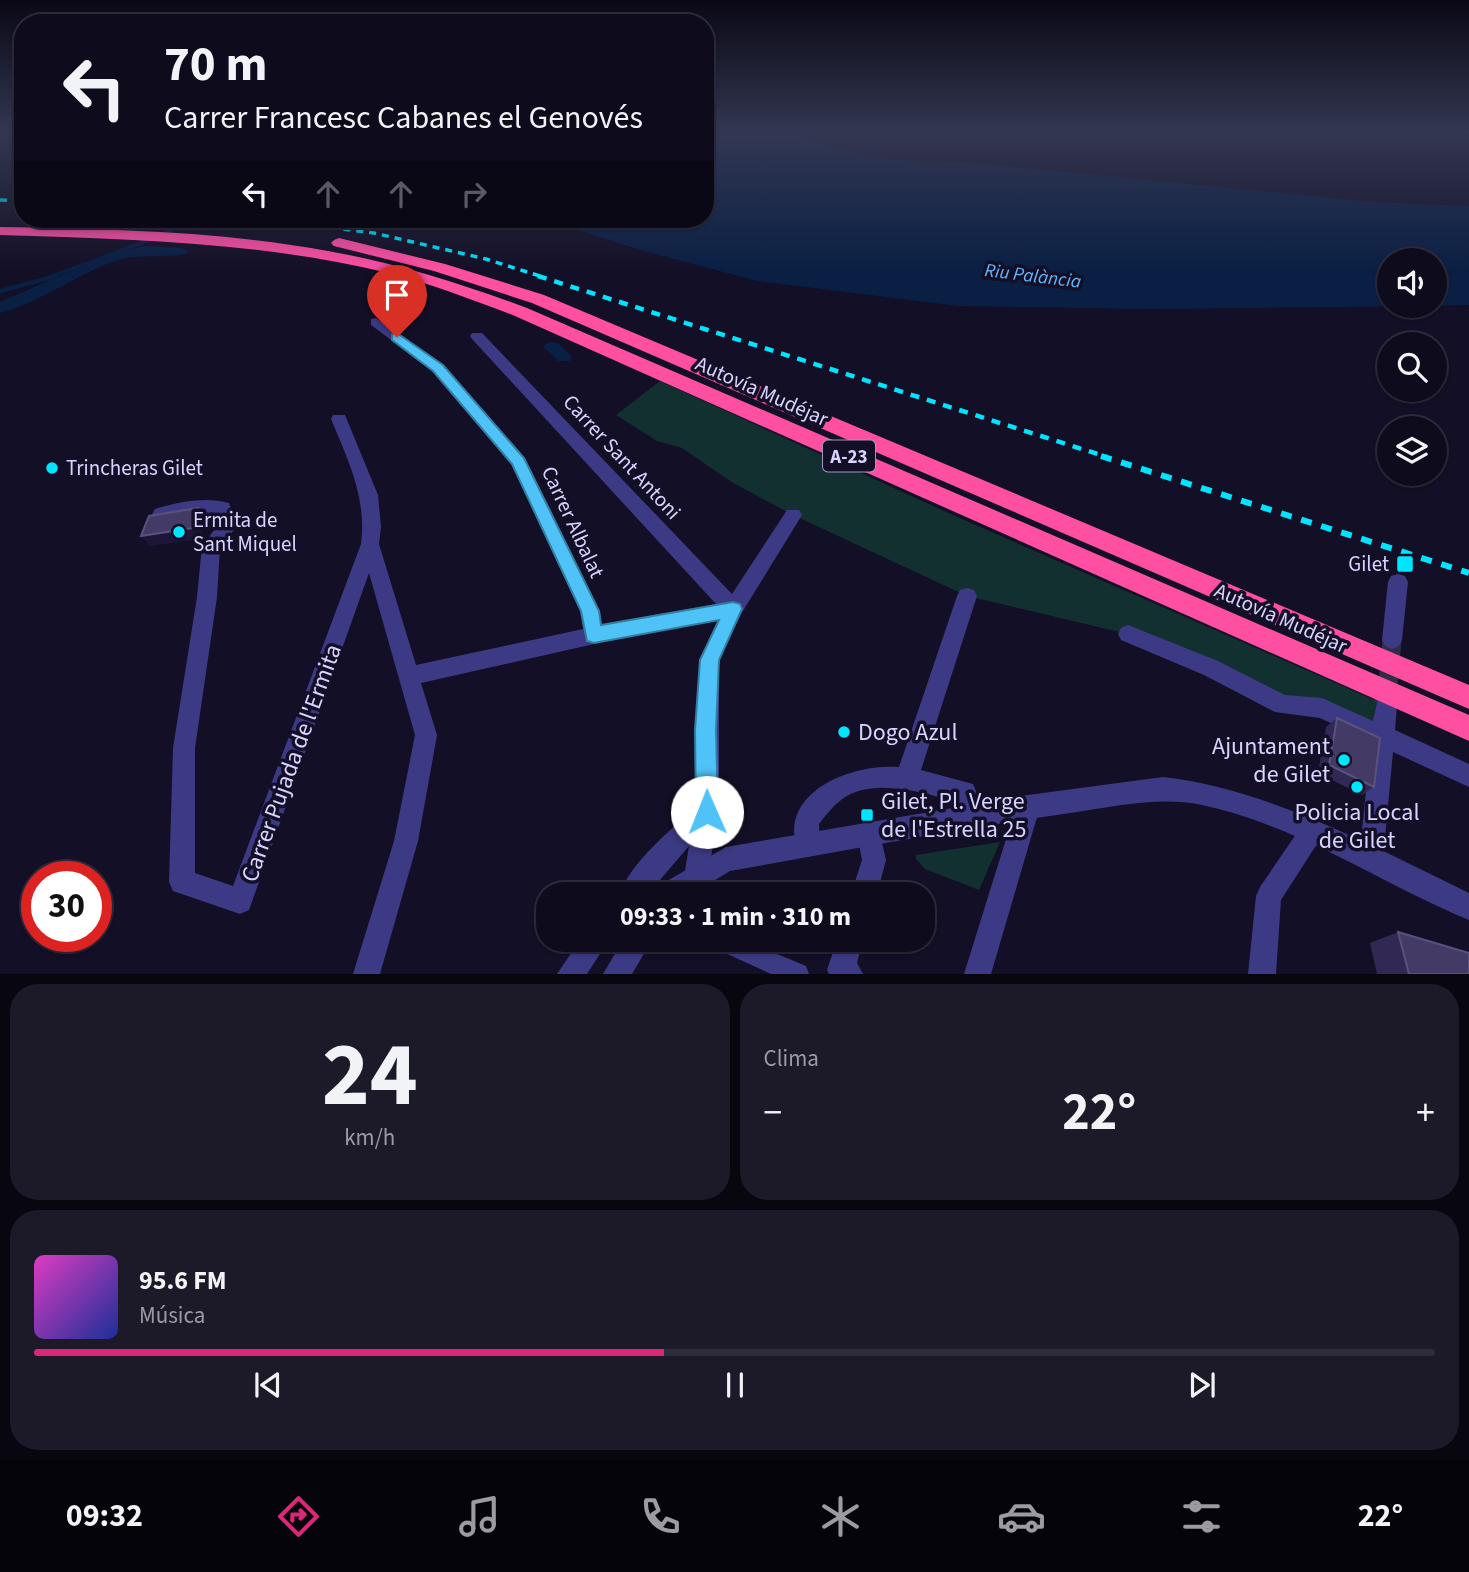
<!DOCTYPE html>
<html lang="es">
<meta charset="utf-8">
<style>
:root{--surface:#0e0b1c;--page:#1c1929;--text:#f1f3f6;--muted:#9b9ba3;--line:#2e2b3b;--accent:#db2777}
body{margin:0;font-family:"Source Sans 3",sans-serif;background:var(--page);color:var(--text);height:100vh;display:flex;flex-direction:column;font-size:26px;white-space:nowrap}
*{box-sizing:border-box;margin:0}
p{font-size:23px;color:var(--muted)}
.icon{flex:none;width:38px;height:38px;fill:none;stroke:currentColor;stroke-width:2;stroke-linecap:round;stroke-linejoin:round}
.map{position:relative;height:974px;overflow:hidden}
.drawer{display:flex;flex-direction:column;gap:10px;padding:10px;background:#08060f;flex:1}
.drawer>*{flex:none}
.hud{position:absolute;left:14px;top:14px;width:700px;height:214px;border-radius:28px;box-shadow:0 2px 5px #0004,0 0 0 2px var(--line);background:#0e0b1c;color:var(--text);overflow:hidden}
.tools{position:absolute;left:1377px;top:248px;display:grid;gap:14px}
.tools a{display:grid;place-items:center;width:70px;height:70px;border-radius:50%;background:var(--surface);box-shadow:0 2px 5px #0004,0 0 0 2px var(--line);font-size:35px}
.speed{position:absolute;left:21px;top:861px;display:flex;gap:14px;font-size:35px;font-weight:700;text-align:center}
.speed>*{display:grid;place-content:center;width:91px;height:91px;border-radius:50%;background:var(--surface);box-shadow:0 2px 5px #0004,0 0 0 2px var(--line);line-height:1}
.speed .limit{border:10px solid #d22;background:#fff;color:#111}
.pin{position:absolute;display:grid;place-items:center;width:60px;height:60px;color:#fff;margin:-72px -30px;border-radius:50% 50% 50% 0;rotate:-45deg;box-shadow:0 0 7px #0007}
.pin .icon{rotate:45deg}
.me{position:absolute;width:77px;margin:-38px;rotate:359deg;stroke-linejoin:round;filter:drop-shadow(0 0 5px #0008)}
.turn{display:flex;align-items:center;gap:24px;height:147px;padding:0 35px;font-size:32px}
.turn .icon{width:91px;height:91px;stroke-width:2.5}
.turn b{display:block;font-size:49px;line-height:60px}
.lanes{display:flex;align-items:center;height:66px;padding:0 35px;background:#0003;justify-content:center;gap:35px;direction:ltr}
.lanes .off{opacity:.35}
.big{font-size:52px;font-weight:700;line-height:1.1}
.drawer .widget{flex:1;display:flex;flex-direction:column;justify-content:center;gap:10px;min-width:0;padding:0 24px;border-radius:28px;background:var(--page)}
.drawer .dial{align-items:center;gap:0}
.dial b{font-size:91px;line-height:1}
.song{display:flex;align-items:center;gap:21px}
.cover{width:84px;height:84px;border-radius:10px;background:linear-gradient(135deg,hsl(310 70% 55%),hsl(230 70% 35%))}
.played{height:7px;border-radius:4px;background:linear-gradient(90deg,var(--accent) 45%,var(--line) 45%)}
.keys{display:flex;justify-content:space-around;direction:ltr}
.heat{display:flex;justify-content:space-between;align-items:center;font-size:38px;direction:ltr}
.drawer .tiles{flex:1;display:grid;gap:10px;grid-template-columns:1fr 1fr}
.widget:last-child{grid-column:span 2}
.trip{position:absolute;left:536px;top:882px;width:399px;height:70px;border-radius:28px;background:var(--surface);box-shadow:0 2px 5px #0004,0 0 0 2px var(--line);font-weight:700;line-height:70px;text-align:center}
.tab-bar{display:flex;height:112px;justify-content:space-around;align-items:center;background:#06040b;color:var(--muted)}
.tab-bar .icon{width:49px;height:49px}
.tab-bar .current{color:var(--accent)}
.tab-bar b{font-size:32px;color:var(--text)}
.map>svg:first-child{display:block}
.green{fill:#12302f}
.water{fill:#0a1f44}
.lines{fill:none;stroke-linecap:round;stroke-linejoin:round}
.stream-far1{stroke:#0a1f44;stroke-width:3.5}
.stream{stroke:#0a1f44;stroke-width:4.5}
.canal{fill:#0a1f44;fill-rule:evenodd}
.minor-tunnel-far1{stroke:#312d47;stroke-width:19;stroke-dasharray:19 10;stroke-linecap:butt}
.minor-tunnel{stroke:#312d47;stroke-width:24;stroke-dasharray:24 12;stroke-linecap:butt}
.pedestrian{fill:#3d3a85;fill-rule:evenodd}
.minor{fill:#3d3a85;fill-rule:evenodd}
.tertiary{fill:#3d3a85;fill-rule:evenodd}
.motorway{fill:#ff4fa3;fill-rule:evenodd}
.rail-far2{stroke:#00e5ff;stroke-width:3.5;stroke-dasharray:7 6;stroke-linecap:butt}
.rail-far1{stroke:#00e5ff;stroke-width:4.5;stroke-dasharray:9 8;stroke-linecap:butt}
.rail{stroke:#00e5ff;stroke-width:6;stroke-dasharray:11 10;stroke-linecap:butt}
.wall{fill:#312854}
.shaded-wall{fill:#1d163a}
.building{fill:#433a66;stroke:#5a527e;stroke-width:2}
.route{fill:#4fc3f7;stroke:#337fa1;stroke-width:2}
.poi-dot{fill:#00e5ff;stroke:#130f26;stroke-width:2.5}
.labels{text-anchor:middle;stroke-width:7;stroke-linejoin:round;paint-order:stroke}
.far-water-label{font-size:19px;font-style:italic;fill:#62b6ff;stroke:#130f26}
.shield{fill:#130f26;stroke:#9e99be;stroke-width:2}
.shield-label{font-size:19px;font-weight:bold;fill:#d9d4ff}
.street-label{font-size:21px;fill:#d9d4ff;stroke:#130f26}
.poi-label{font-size:21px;fill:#d9d4ff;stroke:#130f26;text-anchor:start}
.near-poi-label{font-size:24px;fill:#d9d4ff;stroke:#130f26;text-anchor:start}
.near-street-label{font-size:24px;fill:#d9d4ff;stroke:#130f26}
</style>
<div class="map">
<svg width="1469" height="974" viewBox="0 0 1469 974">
<rect width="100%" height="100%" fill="#130f26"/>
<!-- green -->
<path class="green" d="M660 381 953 515 1386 705 1383 736 1283 705 1128 634 967 596 793 515 733 483 682 448 657 441 616 415Z
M1000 842 979 890 925 869 916 859V855Z"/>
<!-- water -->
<path class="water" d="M705 134H787L881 159 962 162 1375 202 1469 206V305L1435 306V261H1390V306H1432L1149 309 958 306 757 281 637 249 543 219H705Z"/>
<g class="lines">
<!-- stream-far1 -->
<path class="stream-far1" d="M161 235 196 219
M50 277 152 239"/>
<!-- stream -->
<path class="stream" d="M0 291 56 276"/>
<!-- canal -->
<path class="canal" d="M145 246 182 248 189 252C183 258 141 255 126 258 82 269 44 302 0 313V302L112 253Z
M552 342 558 343 572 357 570 361H558L544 347 546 343Z"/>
<!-- minor-tunnel-far1 -->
<path class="minor-tunnel-far1" d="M1388 685 1392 640"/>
<!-- minor-tunnel -->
<path class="minor-tunnel" d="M1386 703 1388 684"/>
<!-- pedestrian -->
<path class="pedestrian" d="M708 940H743L806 966 809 974H771L712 947Z"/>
<!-- minor -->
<path class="minor" d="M376 318 443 365 525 458 600 611 602 625 716 604 472 339 470 336 472 333H482L732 594 787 510H799L802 515 741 614 719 660V812L706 886 697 890 688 886 684 877 689 846 648 894H619C633 860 669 832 695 807L699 660 718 620 594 644 421 683 437 735 418 841 380 974H353L394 841 415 735 369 573 249 910 240 914 173 891 169 882 173 748 197 597 202 546 218 525 216 515C200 515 167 523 155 519L152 514 155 509C176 502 207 496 229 503L237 526 220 548 217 597 195 748V873L233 886 361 544C367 498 348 460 331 419L333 415H345L378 495 381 527 379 544 416 665 583 629 580 611 512 465 433 371 371 325V319Z
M1398 574 1405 576 1408 582 1402 640 1399 646 1392 649 1385 646 1382 640 1388 582 1391 576Z
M967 588 974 590 977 596 921 770 973 784 986 816 982 824 974 828 966 824 957 802C924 793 871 776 841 800 832 807 825 816 819 824L820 845 817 854 808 857 799 854C774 793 851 763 899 767L957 596 960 590Z
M1128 625 1218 661 1285 695 1322 698 1373 721 1378 698 1386 695 1394 698 1397 705 1395 730 1469 764V787L1393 752 1383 859 1380 868 1371 871 1362 868 1359 859 1371 742 1320 718 1275 712 1204 675 1121 640 1118 634 1121 628Z
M1028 795 1036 799 1040 807 991 974H964L1016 807 1020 799Z
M1312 821 1321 824 1324 833 1281 900 1276 974H1248L1256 896 1260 887 1303 824Z
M869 822 878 825 886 860 877 894H851L862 860 857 834 860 825Z
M580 940H609L587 974H557Z
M837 940H863L857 963 863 974H829L827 970Z"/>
<!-- tertiary -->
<path class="tertiary" d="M1163 777C1269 789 1374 847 1469 893V920C1380 883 1297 825 1202 805 1158 796 1113 807 1070 813 956 829 843 851 730 871L692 894H656L660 885 726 847 1028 795Z
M623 940H652L632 974H603Z"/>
<!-- motorway -->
<path class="motorway" d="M0 227C110 229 220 231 328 251 397 263 462 284 527 308L1469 715V741L515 316C473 300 432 284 388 273 261 242 130 239 0 235Z
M339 238 445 264 544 295 1469 685V709L532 303 434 271 334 246 331 243 334 240Z"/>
<!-- rail-far2 -->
<path class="rail-far2" d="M0 200 23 201
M266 219 374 233 486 259 543 277"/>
<!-- rail-far1 -->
<path class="rail-far1" d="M538 276 1107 457"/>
<!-- rail -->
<path class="rail" d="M1101 456 1469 573"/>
</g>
<!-- wall -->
<path class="wall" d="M1337 718 1374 787 1362 795 1318 773 1326 727Z
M1398 932 1469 974H1377L1370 943Z"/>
<!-- shaded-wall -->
<path class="shaded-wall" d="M198 508 206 519 200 539 150 546 141 536Z"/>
<!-- building -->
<path class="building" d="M198 508 192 528 141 536 149 516Z
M1337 718 1380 738 1374 787 1329 765Z
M1398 932 1469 953V974H1409Z"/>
<!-- sky -->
<linearGradient id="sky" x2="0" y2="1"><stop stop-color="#0a0815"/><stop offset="0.49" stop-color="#333752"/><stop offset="1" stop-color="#333752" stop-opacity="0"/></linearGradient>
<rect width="1469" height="271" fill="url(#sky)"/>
<!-- route -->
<path class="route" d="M397 333 443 365 524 458 599 611 601 625 733 602 740 604 742 609 719 660 716 730 718 812 714 820 707 823 699 820 696 812 695 730 700 660 719 620 594 643 587 641 581 611 512 464 433 371 392 340V334Z"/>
<!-- markers -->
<g class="poi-dot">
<circle cx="52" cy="468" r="7"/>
<circle cx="179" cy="532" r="7"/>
<rect x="1396" y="555" width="18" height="18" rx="3.5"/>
<circle cx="844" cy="732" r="7"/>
<circle cx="1344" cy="760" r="7"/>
<circle cx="1357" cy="787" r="7"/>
<rect x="860" y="808" width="14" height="14" rx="3.5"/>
</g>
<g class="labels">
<!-- far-water labels -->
<g class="far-water-label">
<text transform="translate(1033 275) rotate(7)" y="7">Riu Palància</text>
</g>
<!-- shield labels -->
<rect class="shield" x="823" y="440.5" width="52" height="31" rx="5"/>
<g class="shield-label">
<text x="849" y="463">A-23</text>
</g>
<!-- street labels -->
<g class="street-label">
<text transform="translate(762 391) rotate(24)" y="7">Autovía Mudéjar</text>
<text transform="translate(622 457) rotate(47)" y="7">Carrer Sant Antoni</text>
<text transform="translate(573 522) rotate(65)" y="7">Carrer Albalat</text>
<text transform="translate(1281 618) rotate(24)" y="7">Autovía Mudéjar</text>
</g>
<!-- poi labels -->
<g class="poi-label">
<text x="66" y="475">Trincheras Gilet</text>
<text x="193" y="527">Ermita de<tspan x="193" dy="24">Sant Miquel</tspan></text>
<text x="1389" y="571" text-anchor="end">Gilet</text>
</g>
<!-- near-poi labels -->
<g class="near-poi-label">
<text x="858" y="740">Dogo Azul</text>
<text x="1330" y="754" text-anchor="end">Ajuntament<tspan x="1330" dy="28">de Gilet</tspan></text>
<text x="881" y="809">Gilet, Pl. Verge<tspan x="881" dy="28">de l'Estrella 25</tspan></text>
<text x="1357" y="820" text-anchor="middle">Policia Local<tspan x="1357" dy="28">de Gilet</tspan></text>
</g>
<!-- near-street labels -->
<g class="near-street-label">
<text transform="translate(291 763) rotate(-70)" y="8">Carrer Pujada de l'Ermita</text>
</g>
</g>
</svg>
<div class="tools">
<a><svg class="icon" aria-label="sound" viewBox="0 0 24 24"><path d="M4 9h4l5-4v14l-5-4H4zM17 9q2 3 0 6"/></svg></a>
<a><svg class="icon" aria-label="search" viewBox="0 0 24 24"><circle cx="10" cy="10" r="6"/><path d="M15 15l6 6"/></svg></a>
<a><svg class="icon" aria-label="layers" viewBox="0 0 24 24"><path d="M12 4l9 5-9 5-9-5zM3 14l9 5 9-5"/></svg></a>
</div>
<div class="speed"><div class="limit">30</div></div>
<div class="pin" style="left:397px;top:337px;background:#d93025"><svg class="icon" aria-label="arrive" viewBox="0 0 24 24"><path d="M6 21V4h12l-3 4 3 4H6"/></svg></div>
<svg class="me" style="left:707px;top:812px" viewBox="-20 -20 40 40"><circle r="19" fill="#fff"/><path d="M0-13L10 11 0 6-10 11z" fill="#4fc3f7"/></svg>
<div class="trip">09:33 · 1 min · 310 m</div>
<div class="hud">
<div class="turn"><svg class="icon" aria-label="left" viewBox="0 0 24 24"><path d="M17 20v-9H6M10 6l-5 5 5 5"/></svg><div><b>70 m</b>Carrer Francesc Cabanes el Genovés</div></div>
<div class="lanes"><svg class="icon" aria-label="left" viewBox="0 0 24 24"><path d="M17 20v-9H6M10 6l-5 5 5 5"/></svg><svg class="icon off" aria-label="ahead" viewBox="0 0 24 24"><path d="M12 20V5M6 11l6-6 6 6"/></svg><svg class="icon off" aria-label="ahead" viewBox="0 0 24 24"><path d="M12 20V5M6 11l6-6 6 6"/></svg><svg class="icon off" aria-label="right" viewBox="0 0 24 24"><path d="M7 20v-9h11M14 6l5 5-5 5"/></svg></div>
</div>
</div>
<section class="drawer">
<div class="tiles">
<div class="widget dial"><b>24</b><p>km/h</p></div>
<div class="widget"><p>Clima</p>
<div class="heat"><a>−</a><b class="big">22°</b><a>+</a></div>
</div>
<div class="widget">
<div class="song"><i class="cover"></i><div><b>95.6 FM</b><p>Música</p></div></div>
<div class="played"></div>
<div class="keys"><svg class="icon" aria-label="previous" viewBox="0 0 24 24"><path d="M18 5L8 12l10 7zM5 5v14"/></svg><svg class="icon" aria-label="pause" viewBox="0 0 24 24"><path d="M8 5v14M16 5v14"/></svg><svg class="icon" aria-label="next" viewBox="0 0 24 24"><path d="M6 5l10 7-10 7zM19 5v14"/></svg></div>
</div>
</div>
</section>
<nav class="tab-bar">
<b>09:32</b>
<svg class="icon current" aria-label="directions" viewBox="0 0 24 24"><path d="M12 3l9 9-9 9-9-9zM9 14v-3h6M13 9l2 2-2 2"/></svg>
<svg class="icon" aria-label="music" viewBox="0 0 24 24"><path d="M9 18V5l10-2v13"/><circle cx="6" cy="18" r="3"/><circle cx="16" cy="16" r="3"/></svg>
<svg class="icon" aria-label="phone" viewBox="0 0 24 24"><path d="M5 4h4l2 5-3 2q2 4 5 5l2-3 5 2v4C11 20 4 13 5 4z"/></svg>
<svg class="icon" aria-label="climate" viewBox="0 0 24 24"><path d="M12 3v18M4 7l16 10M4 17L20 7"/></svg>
<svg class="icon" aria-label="car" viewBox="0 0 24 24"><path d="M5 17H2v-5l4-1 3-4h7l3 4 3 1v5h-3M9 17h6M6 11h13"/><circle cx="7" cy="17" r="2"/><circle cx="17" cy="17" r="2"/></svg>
<svg class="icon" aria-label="filters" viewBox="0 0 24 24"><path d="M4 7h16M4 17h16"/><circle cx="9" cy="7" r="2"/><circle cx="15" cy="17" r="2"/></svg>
<b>22°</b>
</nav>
